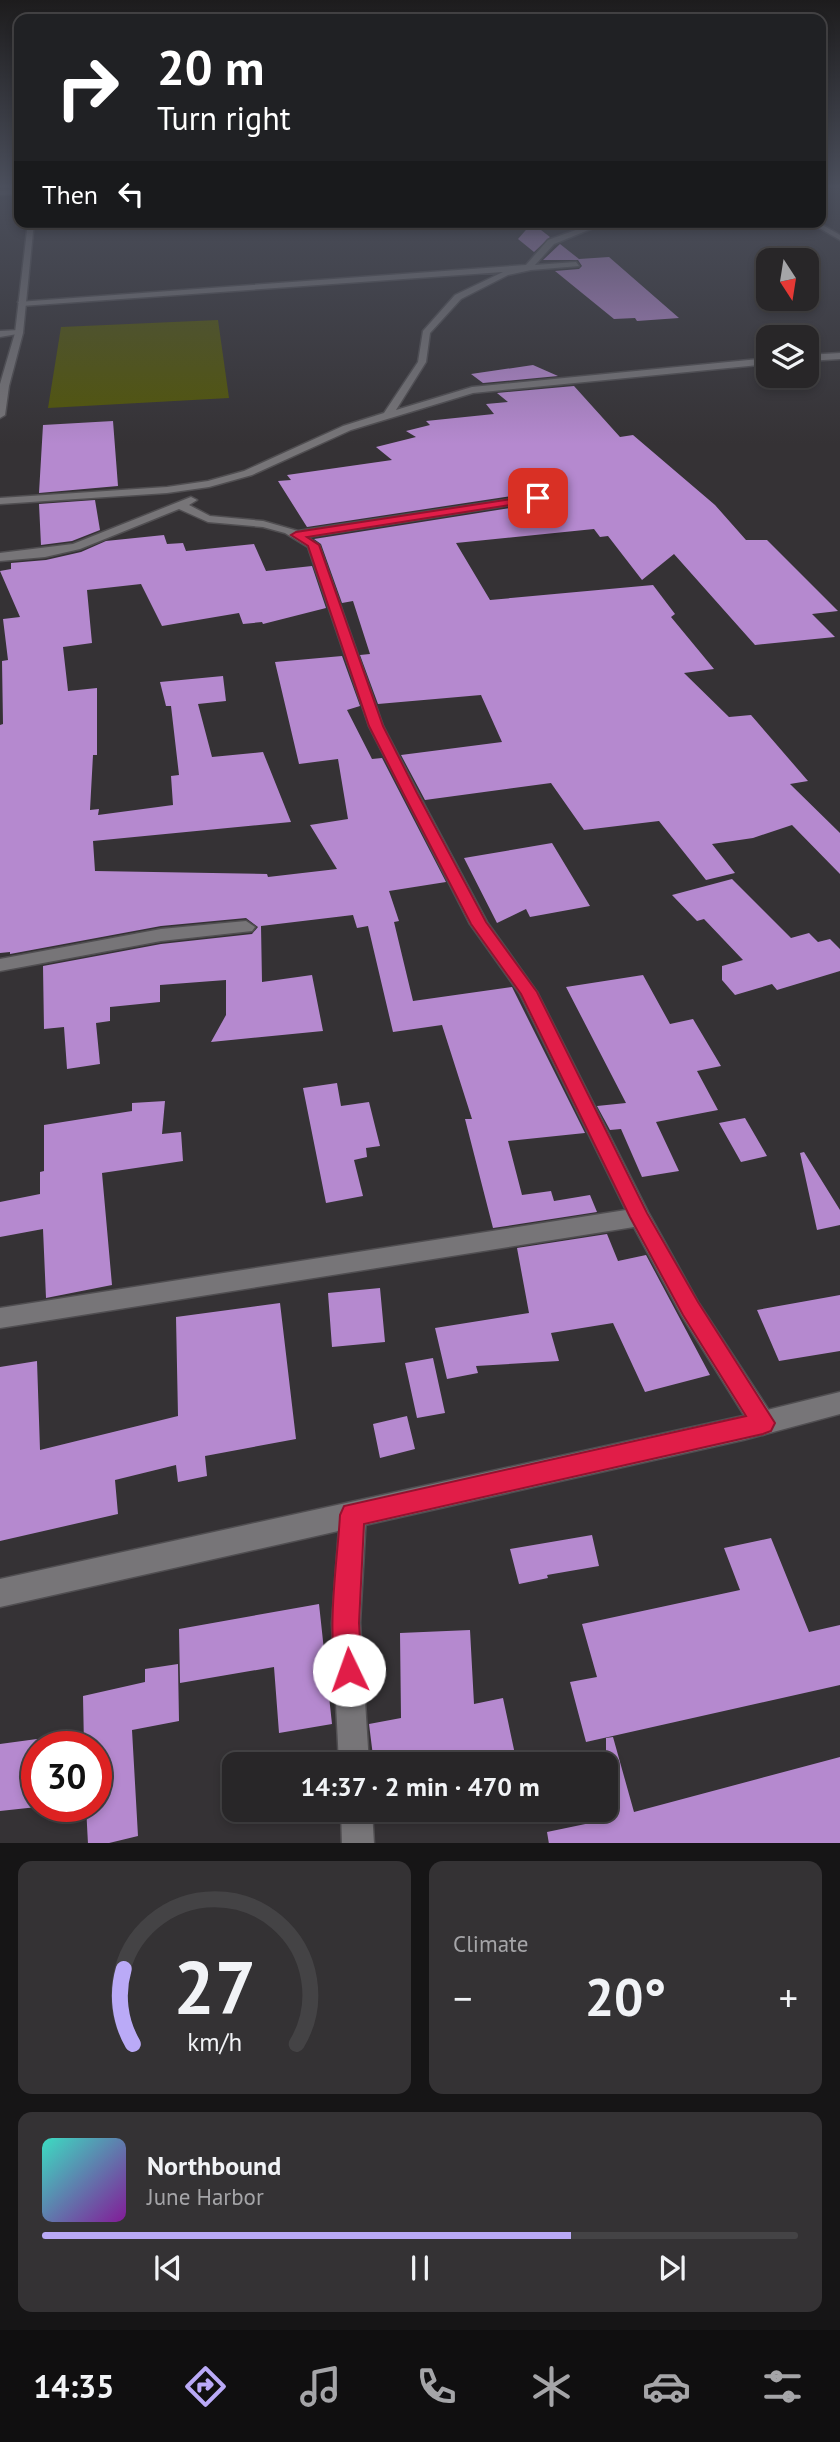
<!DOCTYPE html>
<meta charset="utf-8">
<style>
:root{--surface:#282628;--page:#343234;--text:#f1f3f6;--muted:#a5a5a8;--line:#444345;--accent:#baaaf7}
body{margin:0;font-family:"PT Sans",sans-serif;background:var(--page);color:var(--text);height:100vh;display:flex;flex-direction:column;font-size:26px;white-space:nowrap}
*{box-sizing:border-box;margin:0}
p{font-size:23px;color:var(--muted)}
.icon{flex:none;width:38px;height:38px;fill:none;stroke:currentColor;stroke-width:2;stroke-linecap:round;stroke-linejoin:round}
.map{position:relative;height:1843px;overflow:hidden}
.drawer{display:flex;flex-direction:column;gap:18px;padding:18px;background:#161516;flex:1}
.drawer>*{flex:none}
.guide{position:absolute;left:14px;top:14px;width:812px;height:214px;border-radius:14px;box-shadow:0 4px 10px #0003,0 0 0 2px var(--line);background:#202124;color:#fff;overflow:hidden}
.needle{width:46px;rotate:168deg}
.fabs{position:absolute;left:756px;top:248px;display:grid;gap:14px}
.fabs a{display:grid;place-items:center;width:63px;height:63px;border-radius:14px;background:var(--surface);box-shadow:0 4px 10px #0003,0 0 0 2px var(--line);font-size:35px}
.speed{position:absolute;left:21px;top:1731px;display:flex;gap:14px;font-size:35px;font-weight:700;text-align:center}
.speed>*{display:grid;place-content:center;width:91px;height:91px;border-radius:50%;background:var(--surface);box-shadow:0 4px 10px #0003,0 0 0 2px var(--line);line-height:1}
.speed .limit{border:10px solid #d22;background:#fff;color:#111}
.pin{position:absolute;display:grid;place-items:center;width:60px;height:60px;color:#fff;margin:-30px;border-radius:14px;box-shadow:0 4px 10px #0006}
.me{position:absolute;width:77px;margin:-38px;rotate:357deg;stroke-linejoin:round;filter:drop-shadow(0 0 5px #0008)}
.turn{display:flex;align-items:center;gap:24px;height:147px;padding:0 28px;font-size:32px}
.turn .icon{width:91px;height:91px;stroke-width:2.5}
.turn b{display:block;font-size:49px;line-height:60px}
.then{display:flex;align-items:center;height:66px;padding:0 28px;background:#0003;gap:14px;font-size:26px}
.big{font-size:52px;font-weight:700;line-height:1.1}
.drawer .widget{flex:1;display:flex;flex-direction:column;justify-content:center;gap:10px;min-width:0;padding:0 24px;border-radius:14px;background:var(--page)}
.drawer .dial{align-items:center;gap:0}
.dial svg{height:182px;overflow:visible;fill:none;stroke:var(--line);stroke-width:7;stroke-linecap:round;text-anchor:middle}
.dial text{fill:var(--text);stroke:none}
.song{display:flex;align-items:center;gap:21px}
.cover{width:84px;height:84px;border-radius:10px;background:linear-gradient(135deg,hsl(170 70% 55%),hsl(290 70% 35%))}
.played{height:7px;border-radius:4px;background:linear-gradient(90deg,var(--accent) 70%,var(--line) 70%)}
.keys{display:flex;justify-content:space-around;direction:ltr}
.heat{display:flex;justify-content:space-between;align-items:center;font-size:38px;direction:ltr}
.drawer .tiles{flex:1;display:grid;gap:18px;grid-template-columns:1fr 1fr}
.widget:last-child{grid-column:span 2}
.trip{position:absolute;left:222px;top:1752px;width:396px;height:70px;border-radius:14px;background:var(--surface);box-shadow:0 4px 10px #0003,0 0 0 2px var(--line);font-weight:700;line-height:70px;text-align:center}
.dock{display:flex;height:112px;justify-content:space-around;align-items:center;background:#100f10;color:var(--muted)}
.dock .icon{width:49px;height:49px}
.dock .active{color:var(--accent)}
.dock b{font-size:32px;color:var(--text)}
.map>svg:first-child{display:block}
.green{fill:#525607}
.building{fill:#b589cf}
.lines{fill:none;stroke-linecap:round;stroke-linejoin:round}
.minor-casing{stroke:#504e51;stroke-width:3}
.tertiary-casing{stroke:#504e51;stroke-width:3}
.secondary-casing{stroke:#504e51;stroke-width:3}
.minor{fill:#777578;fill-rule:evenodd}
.tertiary{fill:#777578;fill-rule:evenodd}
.secondary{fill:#777578;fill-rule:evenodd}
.route{fill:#e11d48;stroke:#92132f;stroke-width:2}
</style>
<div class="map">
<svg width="840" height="1844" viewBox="0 0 840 1844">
<rect width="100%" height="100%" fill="#353235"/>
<!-- green -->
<path class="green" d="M218 320 229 398 48 408 61 327Z"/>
<!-- building -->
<path class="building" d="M532 223 550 237 534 252 518 239Z
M560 244 579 259 609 257 679 318 637 321 635 318 614 319 555 271 579 269 582 266 578 260H543Z
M533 365 558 376 483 383 471 374Z
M574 386 620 437 633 435 715 505 746 540H767L838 611 812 614 835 637 755 645 674 554 642 580 608 536 600 537 594 529 456 543 490 600 653 585 675 614 671 617 714 669 684 673 729 717 751 715 808 781 790 784 840 833V874L792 825 753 838 712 844 735 873 706 880 659 821 584 830 551 783 425 800 401 755 502 742 481 695 378 704 360 655 370 654 353 601 342 603 321 544 314 539 542 503 544 494 538 492 307 527 278 481 291 480 287 475 392 460 376 447 416 437 406 431 430 425 426 421 494 414 486 404 508 402 497 393Z
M113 421 118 486 39 493 43 425Z
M95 500 100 530 72 541 41 545 39 504Z
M164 535 167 544 183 543 186 551 254 544 266 571 312 566 326 608 263 624 262 622 243 624 239 613 162 626 141 584 87 590 92 643 63 647 68 691 97 688V755H93L90 810 99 809 98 815 173 805 171 776 179 775 171 706H166L160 682 223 676 226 701 198 704 212 757 263 752 291 822 93 841 95 871 267 874 268 877 337 869 310 825 348 819 338 759 299 764 275 662 342 656 360 706 347 710 372 759 382 758 446 882 389 891 399 921 394 922 413 1001 512 987 585 1133 508 1141 522 1195 551 1191 554 1201 590 1195 597 1212 493 1228 465 1119H472L442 1025 393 1032 368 926 357 928 353 915 261 926 262 982 312 975 323 1031 211 1042 226 1015V980L160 985V1002L110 1007V1021L96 1023 100 1064 67 1069 64 1027 44 1029 43 966 161 944 252 934 258 927 246 918 161 926 10 954V952L0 953V725L3 724 2 661 8 660 3 619 20 617 0 571 11 569V563L46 560 81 552 106 541Z
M552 843 590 906 530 917 526 909 497 923 464 858Z
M732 879 791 938 809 933 818 942 830 939 840 949V971L777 990 772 984 735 995 722 980V966L743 960 704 919 697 921 672 895Z
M643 975 670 1024 693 1019 721 1066 697 1071 718 1110 656 1122 679 1171 642 1177 621 1129 610 1130 597 1106 626 1103 566 987Z
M337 1083 341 1106 369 1102 380 1146 366 1148 367 1157 354 1160 363 1196 326 1203 303 1088Z
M165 1101 162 1134 181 1132 183 1161 102 1173 112 1285 46 1298 43 1229 0 1237V1202L40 1194V1172L44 1171V1125L132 1111V1103Z
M745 1118 767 1156 741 1162 719 1123Z
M804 1152 840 1210V1225L817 1230 800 1153Z
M607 1234 618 1261 646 1255 710 1375 645 1392 613 1323 551 1333 559 1361 476 1366 478 1373 447 1379 435 1328 529 1313 517 1248Z
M380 1288 385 1342 332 1347 328 1293Z
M840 1295V1351L779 1361 757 1310Z
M280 1303 296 1439 205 1456 207 1476 178 1482 176 1465 115 1480 118 1514 0 1541V1367L37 1361 40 1450 178 1416 176 1317Z
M433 1358 445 1413 417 1418 405 1363Z
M407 1416 415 1449 380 1458 373 1424Z
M592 1535 599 1566 547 1575 548 1578 519 1584 510 1549Z
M771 1538 809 1632 840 1625V1685L586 1742 570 1682 597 1677 582 1624 740 1590 724 1548Z
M319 1604 332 1724 279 1733 274 1667 180 1683 179 1629Z
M470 1630 474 1704 503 1698 516 1759 489 1764H374L369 1724 401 1718 400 1633Z
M178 1664 179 1721 132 1730 138 1836 105 1844H88L86 1806H96V1746H84L83 1696 145 1682V1669Z
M613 1737 634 1812 840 1757V1844H549L547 1832 595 1822 592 1810H606V1738Z
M37 1739V1807L0 1811V1744Z"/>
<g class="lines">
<defs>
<path id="minor" d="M598 222H608L554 244 535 265 576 262 579 266 531 270 508 275 461 299 430 333 426 362 396 410 472 387 768 358V364L473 393 351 430 252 475 209 487 167 493 0 504V498L167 487 208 481 244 471 343 426 384 413 418 362 423 331 455 295 503 272 21 306 18 302 526 265 548 240Z
M809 222H817L840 235V240Z
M0 331 19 330 23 333 0 337Z
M840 353V359L807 361V355Z
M538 495 542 496V500L307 537 319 545 383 726 418 793 487 922 537 992 648 1212 698 1302 772 1415 776 1423 772 1431 763 1435 754 1431 682 1316 634 1227 0 1328V1308L626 1210 520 994 470 924 369 726 308 547 285 533 263 527 208 522 179 509 80 549 45 557 0 561V553L73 544 191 497 197 500 189 505 210 516 263 521 298 531Z
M246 921 255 927 252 931 161 941 0 971V959L161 929Z
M353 1502 362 1506 366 1515 360 1623 369 1764H339L332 1623 340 1515 344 1506Z
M341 1810H372L374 1844H342Z"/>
<path id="tertiary" d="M19 190V194L0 195V191Z
M28 222H34L23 333 9 386 5 415 0 418V384L15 333Z"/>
<path id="secondary" d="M840 1392V1414L743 1440 0 1607V1579L743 1416Z"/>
</defs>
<!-- minor casing -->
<use href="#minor" class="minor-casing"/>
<!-- tertiary casing -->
<use href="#tertiary" class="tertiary-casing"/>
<!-- secondary casing -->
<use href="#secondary" class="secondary-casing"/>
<!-- minor -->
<use href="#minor" class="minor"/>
<!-- tertiary -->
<use href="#tertiary" class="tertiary"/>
<!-- secondary -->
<use href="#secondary" class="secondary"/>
</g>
<!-- sky -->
<linearGradient id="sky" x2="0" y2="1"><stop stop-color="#1d1c1d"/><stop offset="0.42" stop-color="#4b4f5c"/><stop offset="1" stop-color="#4b4f5c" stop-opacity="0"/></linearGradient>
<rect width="840" height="444" fill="url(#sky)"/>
<!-- route -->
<path class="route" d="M538 495 543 498 541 500 307 537 319 545 383 726 417 793 486 922 537 992 647 1213 698 1302 775 1423 771 1431 763 1434 364 1524 359 1623 362 1670 358 1680 349 1683 340 1680C324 1642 338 1557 340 1515L344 1506 746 1416 683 1315 630 1217 521 994 471 924 403 793 369 726 308 546 291 535 296 532Z"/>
</svg>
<div class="fabs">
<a><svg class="needle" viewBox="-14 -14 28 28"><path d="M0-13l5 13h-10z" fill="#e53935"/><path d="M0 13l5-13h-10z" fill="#a5a5a8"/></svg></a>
<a><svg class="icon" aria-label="layers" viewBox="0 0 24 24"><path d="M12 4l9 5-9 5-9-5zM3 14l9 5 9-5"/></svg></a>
</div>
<div class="speed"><div class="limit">30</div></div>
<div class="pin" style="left:538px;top:498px;background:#d93025"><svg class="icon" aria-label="arrive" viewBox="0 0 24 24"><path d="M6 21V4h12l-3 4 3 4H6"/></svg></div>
<svg class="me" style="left:349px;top:1670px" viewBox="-20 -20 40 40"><circle r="19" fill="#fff"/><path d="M0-13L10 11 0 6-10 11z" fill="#e11d48"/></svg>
<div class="trip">14:37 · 2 min · 470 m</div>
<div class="guide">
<div class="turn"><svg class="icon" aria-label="right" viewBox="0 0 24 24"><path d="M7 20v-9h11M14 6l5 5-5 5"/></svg><div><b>20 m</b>Turn right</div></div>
<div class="then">Then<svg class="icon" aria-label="left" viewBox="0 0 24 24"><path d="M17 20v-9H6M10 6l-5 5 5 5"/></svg></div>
</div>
</div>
<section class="drawer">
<div class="tiles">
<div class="widget dial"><svg viewBox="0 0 100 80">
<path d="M14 69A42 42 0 1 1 86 69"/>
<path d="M14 69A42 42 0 0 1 10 36" stroke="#baaaf7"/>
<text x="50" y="56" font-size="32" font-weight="700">27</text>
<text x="50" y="72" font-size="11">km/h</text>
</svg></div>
<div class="widget"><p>Climate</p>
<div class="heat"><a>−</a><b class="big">20°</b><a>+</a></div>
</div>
<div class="widget">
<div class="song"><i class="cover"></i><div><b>Northbound</b><p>June Harbor</p></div></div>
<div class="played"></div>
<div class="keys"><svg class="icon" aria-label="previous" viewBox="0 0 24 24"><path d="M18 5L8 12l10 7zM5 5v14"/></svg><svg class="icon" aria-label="pause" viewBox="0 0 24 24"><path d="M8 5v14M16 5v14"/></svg><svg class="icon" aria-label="next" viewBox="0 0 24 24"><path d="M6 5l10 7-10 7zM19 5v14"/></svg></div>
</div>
</div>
</section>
<nav class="dock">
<b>14:35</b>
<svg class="icon active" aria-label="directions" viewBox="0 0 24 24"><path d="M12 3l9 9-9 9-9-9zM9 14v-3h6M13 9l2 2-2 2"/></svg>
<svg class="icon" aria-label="music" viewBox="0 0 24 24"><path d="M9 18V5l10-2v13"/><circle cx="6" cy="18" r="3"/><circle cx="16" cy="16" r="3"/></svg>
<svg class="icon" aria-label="phone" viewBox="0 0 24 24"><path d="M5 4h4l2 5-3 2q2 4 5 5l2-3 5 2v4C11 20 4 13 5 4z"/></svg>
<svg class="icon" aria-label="climate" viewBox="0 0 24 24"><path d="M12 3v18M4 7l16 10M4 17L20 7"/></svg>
<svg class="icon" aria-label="car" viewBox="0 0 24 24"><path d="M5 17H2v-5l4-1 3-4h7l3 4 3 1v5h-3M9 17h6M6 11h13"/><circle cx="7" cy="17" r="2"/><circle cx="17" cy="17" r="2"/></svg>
<svg class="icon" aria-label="filters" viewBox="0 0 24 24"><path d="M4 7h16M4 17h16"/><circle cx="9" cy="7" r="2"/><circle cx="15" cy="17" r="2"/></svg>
</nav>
